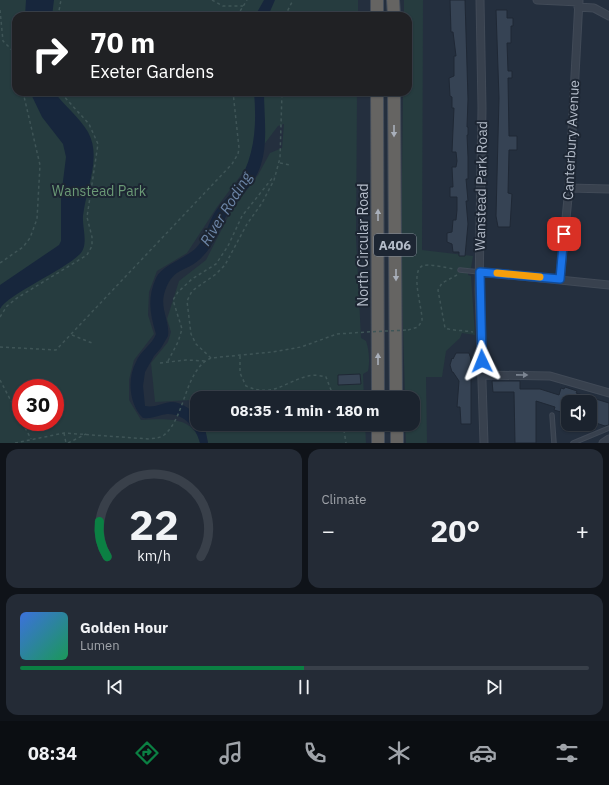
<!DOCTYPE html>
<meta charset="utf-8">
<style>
:root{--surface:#1b232e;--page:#242b36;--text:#f1f3f6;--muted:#a0a4aa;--line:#39404a;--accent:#0b8043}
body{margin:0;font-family:"IBM Plex Sans",sans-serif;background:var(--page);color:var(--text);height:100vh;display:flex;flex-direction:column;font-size:15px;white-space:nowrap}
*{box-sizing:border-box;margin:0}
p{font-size:13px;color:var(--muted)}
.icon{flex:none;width:22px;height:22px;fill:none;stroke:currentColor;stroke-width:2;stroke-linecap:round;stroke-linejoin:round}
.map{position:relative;height:443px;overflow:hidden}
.drawer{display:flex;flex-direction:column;gap:6px;padding:6px;background:#0f1319;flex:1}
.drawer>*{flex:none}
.top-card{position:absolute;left:12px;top:12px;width:400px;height:84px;border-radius:12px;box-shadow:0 1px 3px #0004,0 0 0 1px var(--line);background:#202124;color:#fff;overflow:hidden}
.buttons{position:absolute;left:561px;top:395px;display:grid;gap:8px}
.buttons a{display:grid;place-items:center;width:36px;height:36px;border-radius:8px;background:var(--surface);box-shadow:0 1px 3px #0004,0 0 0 1px var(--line);font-size:20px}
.speed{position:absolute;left:12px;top:379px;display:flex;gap:8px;font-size:20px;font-weight:700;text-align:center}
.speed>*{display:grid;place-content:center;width:52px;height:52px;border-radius:50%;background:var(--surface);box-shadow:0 1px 3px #0004,0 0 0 1px var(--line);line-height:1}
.speed .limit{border:6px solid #d22;background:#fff;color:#111}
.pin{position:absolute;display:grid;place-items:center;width:34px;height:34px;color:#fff;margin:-17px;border-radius:8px;box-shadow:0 2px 6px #0006}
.me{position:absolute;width:44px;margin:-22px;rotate:358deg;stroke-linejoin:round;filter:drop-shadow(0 0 3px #0008)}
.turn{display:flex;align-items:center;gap:14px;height:84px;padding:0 12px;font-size:18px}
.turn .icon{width:52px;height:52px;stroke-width:2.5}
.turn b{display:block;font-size:28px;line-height:34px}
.big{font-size:30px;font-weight:700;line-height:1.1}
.drawer .tile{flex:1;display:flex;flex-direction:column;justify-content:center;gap:6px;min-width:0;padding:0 14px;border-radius:12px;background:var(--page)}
.drawer .dial{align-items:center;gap:0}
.dial svg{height:104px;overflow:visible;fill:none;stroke:var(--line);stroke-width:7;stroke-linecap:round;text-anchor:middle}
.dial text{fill:var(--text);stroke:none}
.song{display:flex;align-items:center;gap:12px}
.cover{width:48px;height:48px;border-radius:6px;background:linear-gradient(135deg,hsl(220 70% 55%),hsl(150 70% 35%))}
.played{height:4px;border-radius:2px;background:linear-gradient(90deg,var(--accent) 50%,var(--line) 50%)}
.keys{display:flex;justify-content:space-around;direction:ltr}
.heat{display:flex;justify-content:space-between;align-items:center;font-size:22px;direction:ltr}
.drawer .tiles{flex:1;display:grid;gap:6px;grid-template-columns:1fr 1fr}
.tile:last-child{grid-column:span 2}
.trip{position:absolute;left:190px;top:391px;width:230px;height:40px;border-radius:12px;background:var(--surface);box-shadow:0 1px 3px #0004,0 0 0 1px var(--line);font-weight:700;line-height:40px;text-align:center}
.tabs{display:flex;height:64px;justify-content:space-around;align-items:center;background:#0b0e12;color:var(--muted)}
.tabs .icon{width:28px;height:28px}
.tabs .active{color:var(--accent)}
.tabs b{font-size:18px;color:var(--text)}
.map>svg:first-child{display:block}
.green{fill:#263c3f;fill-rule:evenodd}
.water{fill:#17263c}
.building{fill:#364354;stroke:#1f2835}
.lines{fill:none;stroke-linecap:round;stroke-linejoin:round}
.service-casing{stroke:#414a57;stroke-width:5.5}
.minor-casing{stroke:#414a57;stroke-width:9}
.trunk-casing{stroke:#434c59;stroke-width:14}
.path{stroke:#3f5557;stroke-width:1.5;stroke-dasharray:3 3;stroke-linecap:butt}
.service{stroke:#38414e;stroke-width:3.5}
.minor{stroke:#38414e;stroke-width:7}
.trunk{stroke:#656462;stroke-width:12}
.path-bridge{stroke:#3f5557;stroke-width:1.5;stroke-dasharray:3 3;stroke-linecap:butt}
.oneway{fill:#a8afba}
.oneway2{fill:#7c8592}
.route-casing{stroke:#114b97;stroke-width:10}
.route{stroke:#1a73e8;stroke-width:7}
.slow{stroke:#f59e0b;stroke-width:7}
.labels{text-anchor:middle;stroke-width:4;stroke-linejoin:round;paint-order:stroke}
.shield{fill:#1d2633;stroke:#878f9c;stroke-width:1}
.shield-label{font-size:13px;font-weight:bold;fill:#b4bcc9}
.street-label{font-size:14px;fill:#b4bcc9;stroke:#1d2633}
.park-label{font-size:14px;fill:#6b9a76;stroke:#1d2633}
.water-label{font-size:15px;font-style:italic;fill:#6d86a8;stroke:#1d2633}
</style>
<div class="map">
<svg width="609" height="443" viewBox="0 0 609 443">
<rect width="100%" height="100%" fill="#242f3e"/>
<!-- green -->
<path class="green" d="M0 0H358V16H16V92H357L356 238 361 338 366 341C369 349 370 362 368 371L363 374 364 398H197V410L192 400 155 402 151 363 168 342 171 332 167 319 179 281 206 260 231 211 258 175 270 153 282 148 284 124 278 126 217 207 187 253 157 271 149 292 148 315 154 334 134 360 129 380V400L141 420C163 419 194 415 200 443H0ZM21 388H55V422H21Z
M404 0H423L422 250 473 256 471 268H468V275L471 276 475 335 462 333 460 338 446 351 442 377H426L427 443H406L405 424H413V398H405L401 255 403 92H408V16H404Z
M204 424H365L366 443H208Z"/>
<!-- water -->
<path class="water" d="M26 0H54L52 16H25Z
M264 0H275L268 16H255Z
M30 92H54C64 105 79 117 88 132 102 157 86 189 83 216 82 227 89 245 80 254 63 271 8 294 0 309V285L59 245 61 241V197L66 157 63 144 42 117Z
M254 92H264C264 120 270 153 255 178 248 190 236 199 229 211 220 226 215 244 203 256 188 273 174 265 165 291 159 308 170 320 168 336L161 348 154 356 145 372 143 386 145 406C155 408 162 403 171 402 179 401 190 409 197 414V424H204L208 443H200C197 429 184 413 167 414 159 415 151 419 143 418 129 404 127 379 136 362 140 351 152 345 156 334 150 314 147 298 156 278 161 266 185 258 195 249 205 240 208 223 215 212 221 203 229 197 235 188 255 159 257 126 254 92Z"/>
<!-- building -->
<path class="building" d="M450 0H465L468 99 467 127H468V135H467L468 157V179H466L468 201H466L468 224 465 256H459V252H453L452 244 447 242V233L452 232 453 220H456L457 210V197H450V187H453L452 167H456L457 161 456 152H452L454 108H452V97L450 96 449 78 454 76V56H456L453 32H451Z
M496 10H507V18H513V26H511V43H507L508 71H512V78H508L509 136H517V150H509L508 193 512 194 510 227H498L496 216 499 98Z
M456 353H469L471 359V424H461L460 407H457L459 381 453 372H452L450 365 452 358 453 359Z
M360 374 361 384 338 385V375Z
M492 381H520V389H540L559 395 561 388 564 389 565 387 577 391 576 393 609 403V425L605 426 590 421V402H568V414L554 410 555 407 536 401V443H515L514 392H493Z"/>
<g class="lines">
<defs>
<path id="service" d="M460 270 480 272
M552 415 554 443
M573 443 609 428"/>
<path id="minor" d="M480 0 482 108 479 289 484 443
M537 0 579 2
M578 7 594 8 609 16
M569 188 609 189
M480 272 609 285
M560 279 569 188 579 0
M483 375 550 376 609 393
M603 443 609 439"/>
<path id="trunk" d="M377 0V16
M393 0 394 16
M377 92 378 398
M394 92 396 398
M378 424V443
M397 424V443"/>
</defs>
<!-- service casing -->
<use href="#service" class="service-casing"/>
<!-- minor casing -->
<use href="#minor" class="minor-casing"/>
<!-- trunk casing -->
<use href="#trunk" class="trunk-casing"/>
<!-- path -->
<path class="path" d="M212 0 223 6H243
M0 10 3 41 12 50 16 67
M58 16 61 0
M237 16 247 0
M285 16 293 0
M280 163 290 165
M0 263 23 247 30 238 37 219 40 165 23 92
M457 275 442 283 438 290 445 328C453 331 464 330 473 332
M0 317 7 306 17 298 87 255 92 246V237L87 217 98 144 89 124 60 92
M408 330 418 327 422 321C423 310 410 273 422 266 430 263 446 268 454 269
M72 335 92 343
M0 347 56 350 232 164 238 154 239 148 233 92
M240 356V373L246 386C273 398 284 382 308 376 314 374 321 376 326 377L334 398
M211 358 196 344 191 334 187 301 192 291 216 274 225 265 247 224 262 203 274 180 280 158 282 92
M168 361 178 342 182 329 173 300 178 292 192 279 216 264 228 246 242 216 274 176
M160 363 186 360 205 361
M0 380 31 439
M343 424 346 443
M64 433 66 443
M15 443 64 433 149 439C155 438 160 438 164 435 186 417 184 370 211 358L272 352 301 347 337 334 367 332
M68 443 86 434"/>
<!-- service -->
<use href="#service" class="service"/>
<!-- minor -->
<use href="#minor" class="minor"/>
<!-- trunk -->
<use href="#trunk" class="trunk"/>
<!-- path-bridge -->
<path class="path-bridge" d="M367 332 408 330"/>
</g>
<!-- one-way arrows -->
<defs><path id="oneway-solid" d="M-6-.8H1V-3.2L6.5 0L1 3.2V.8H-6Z"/></defs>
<g class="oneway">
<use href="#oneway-solid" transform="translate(394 131) rotate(90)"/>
<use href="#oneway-solid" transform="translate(378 215) rotate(-90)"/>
<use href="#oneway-solid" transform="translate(396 275) rotate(90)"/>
<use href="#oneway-solid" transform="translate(378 359) rotate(-90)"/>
</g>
<use class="oneway2" href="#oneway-solid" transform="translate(522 375) rotate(1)"/>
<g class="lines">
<defs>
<path id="route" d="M482 361 480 272 560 279 564 234"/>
</defs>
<!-- route casing -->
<use href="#route" class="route-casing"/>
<!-- route -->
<use href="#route" class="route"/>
<!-- slow -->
<path class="slow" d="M497 273 540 277"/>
</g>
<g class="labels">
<!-- shield labels -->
<rect class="shield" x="374" y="234" width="42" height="22" rx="3"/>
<g class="shield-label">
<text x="395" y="250">A406</text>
</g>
<!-- street labels -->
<g class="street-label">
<text transform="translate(571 140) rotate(-87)" y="5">Canterbury Avenue</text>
<text transform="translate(481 186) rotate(-89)" y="5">Wanstead Park Road</text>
<text transform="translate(363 245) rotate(-90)" y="5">North Circular Road</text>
</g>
<!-- park labels -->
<g class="park-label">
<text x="99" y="196">Wanstead Park</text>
</g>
<!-- water labels -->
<g class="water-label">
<text transform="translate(226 209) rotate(-58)" y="5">River Roding</text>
</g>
</g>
</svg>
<div class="buttons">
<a><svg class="icon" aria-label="sound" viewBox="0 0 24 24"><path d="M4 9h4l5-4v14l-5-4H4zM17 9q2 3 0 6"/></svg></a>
</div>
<div class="speed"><div class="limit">30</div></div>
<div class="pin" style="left:564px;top:234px;background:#d93025"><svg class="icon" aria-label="arrive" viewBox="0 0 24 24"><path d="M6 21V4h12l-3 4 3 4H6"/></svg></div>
<svg class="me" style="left:482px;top:361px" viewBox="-20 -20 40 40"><path d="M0-17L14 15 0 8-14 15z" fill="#1a73e8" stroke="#fff" stroke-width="4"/></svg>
<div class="trip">08:35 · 1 min · 180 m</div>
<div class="top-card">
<div class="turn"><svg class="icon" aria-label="right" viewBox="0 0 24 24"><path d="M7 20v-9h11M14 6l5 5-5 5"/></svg><div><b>70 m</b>Exeter Gardens</div></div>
</div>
</div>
<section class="drawer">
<div class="tiles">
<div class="tile dial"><svg viewBox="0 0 100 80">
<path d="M14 69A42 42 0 1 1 86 69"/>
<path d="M14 69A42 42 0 0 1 8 42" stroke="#0b8043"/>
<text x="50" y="56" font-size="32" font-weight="700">22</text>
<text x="50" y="72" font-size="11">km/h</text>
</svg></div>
<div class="tile"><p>Climate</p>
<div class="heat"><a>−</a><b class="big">20°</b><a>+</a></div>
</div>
<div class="tile">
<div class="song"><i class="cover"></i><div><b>Golden Hour</b><p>Lumen</p></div></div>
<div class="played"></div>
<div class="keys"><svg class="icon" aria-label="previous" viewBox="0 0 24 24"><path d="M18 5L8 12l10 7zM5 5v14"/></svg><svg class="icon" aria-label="pause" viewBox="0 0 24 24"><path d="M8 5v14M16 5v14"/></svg><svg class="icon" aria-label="next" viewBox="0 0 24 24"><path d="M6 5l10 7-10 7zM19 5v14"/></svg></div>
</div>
</div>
</section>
<nav class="tabs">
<b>08:34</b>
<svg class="icon active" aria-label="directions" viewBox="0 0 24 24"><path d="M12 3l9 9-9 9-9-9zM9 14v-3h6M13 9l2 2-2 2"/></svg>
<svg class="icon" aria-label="music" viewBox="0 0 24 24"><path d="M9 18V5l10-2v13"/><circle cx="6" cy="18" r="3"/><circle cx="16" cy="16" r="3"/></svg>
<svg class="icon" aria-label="phone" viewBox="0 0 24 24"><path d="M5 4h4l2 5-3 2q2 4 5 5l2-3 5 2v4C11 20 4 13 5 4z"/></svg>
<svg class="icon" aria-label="climate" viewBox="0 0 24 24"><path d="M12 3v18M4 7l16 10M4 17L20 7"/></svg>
<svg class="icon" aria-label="car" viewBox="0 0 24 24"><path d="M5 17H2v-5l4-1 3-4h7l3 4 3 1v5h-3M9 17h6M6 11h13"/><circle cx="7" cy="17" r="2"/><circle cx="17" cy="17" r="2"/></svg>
<svg class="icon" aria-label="filters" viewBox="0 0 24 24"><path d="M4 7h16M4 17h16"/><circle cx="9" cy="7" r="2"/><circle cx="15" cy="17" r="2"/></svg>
</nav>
